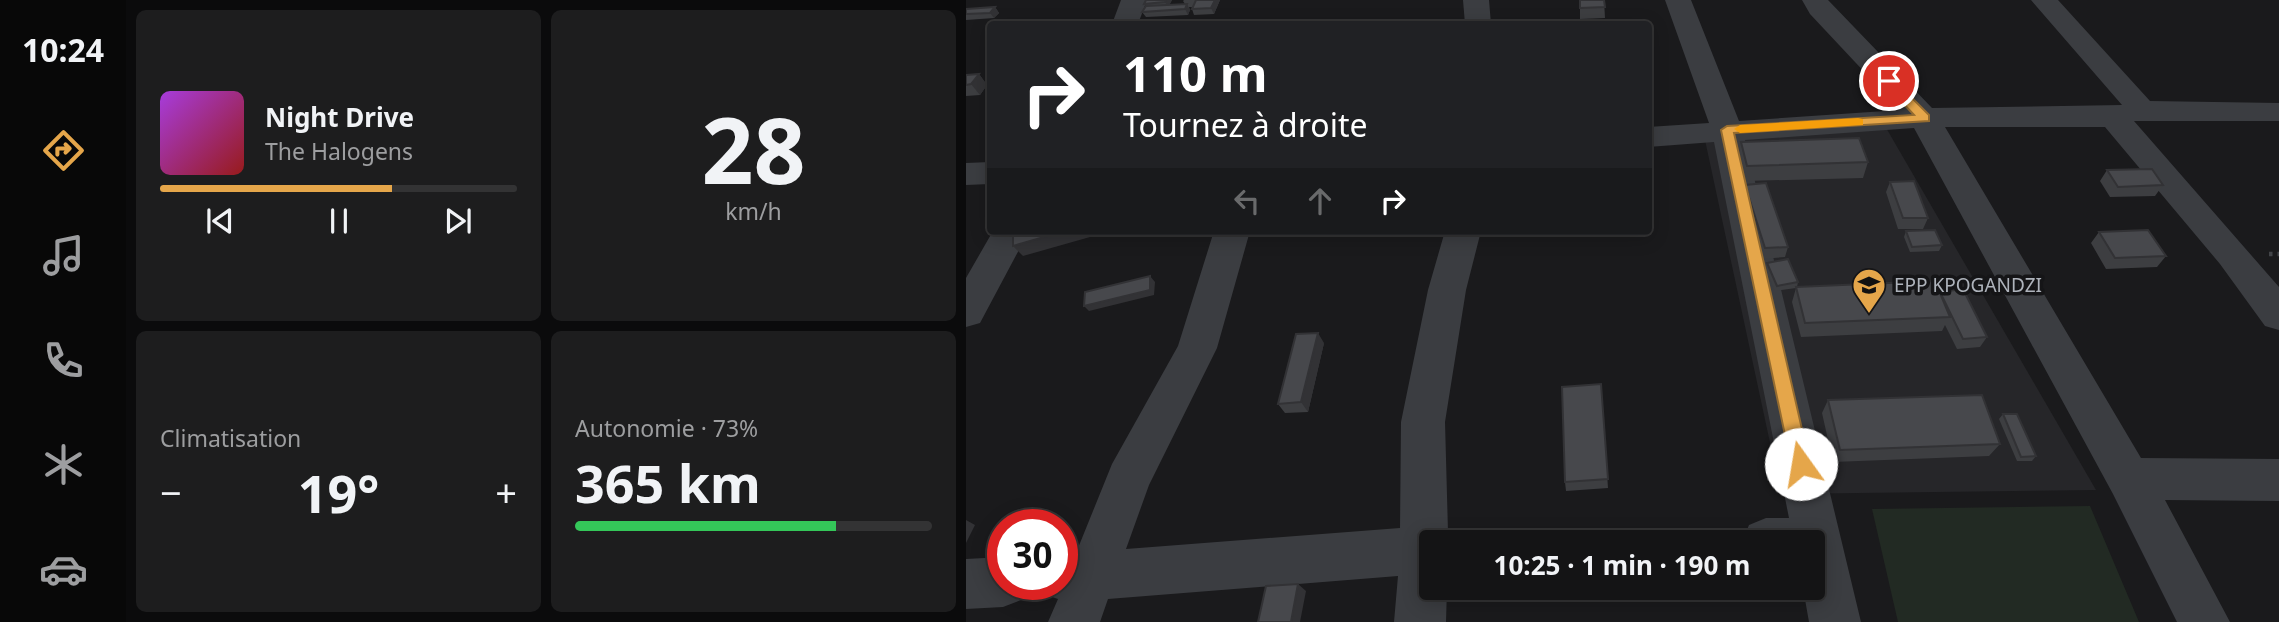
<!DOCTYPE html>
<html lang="fr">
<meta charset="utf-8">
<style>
:root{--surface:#141415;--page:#1d1d1e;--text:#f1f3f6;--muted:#9d9ea0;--line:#333334;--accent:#e5a64a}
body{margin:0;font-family:"Noto Sans",sans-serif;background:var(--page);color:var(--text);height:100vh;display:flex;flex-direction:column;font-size:26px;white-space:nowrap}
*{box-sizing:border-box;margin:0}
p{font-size:23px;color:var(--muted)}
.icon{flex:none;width:38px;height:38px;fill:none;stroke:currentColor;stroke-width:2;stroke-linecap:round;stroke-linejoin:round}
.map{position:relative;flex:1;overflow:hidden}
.sheet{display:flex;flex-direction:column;gap:10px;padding:10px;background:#0b0b0c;width:840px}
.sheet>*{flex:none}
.hud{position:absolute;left:21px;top:21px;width:665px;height:214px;border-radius:7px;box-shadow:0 4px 18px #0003,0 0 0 2px var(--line);background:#202124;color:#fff;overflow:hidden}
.speed{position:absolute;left:21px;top:509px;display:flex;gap:14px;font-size:35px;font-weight:700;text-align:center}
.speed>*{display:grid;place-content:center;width:91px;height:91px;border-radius:50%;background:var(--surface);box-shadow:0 4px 18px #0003,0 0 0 2px var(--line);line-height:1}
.speed .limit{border:10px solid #d22;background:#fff;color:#111}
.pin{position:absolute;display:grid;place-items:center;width:60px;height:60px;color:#fff;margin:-30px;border:4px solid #fff;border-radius:50%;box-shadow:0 2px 7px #0007}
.me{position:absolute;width:77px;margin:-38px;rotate:347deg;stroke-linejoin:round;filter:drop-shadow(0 0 5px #0008)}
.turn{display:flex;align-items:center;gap:24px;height:147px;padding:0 21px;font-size:32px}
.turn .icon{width:91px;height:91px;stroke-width:2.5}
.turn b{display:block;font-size:49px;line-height:60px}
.lanes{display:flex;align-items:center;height:66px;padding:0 21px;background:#0003;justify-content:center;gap:35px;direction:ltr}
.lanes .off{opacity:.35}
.big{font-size:52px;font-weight:700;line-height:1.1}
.sheet .tile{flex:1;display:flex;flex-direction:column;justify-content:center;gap:10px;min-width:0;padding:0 24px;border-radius:10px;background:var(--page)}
.sheet .dial{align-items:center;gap:0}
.dial b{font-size:91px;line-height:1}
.song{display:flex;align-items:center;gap:21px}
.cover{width:84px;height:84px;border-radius:10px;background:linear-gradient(135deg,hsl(280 70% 55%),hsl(0 70% 35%))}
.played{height:7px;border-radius:4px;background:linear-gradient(90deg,var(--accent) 65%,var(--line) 65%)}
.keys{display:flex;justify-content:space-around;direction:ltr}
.heat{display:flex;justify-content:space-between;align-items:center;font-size:38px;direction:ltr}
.charge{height:10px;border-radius:5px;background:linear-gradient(90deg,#34c759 73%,var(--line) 0)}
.sheet .tiles{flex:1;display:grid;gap:10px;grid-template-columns:repeat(2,1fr)}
.trip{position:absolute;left:453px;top:530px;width:406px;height:70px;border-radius:7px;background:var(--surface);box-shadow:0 4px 18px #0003,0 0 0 2px var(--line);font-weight:700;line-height:70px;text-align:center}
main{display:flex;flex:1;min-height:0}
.tab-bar{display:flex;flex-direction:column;width:126px;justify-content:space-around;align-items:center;background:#080808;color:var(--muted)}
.tab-bar .icon{width:49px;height:49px}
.tab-bar .current{color:var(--accent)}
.tab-bar b{font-size:32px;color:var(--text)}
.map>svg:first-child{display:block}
.built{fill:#262629}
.green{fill:#222a23}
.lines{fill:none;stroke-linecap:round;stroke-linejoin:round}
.path{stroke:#424448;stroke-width:4.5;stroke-dasharray:3.5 5;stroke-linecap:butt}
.minor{fill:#3b3d41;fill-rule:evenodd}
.wall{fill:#3d3e41}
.shaded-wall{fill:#323235}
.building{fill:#47484c;stroke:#323235;stroke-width:2}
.route{fill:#e5a64a;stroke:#956c30;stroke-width:2}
.slow{fill:#f59e0b}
.labels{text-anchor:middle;stroke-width:7;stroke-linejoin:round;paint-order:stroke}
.poi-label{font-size:19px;fill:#aeb3bb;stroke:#151517;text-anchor:start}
</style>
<main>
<nav class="tab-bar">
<b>10:24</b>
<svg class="icon current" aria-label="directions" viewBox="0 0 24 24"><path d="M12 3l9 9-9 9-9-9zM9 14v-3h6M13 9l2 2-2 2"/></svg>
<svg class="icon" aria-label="music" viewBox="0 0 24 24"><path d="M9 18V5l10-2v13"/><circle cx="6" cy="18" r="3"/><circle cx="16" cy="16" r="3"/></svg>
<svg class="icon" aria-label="phone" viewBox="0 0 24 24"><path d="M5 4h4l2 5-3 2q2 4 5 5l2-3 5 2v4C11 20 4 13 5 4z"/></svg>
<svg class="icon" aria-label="climate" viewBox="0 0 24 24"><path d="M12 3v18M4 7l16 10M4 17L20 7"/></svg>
<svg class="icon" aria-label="car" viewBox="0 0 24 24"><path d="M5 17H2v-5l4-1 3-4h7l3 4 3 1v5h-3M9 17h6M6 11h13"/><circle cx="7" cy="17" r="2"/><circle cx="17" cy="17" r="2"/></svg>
</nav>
<section class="sheet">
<div class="tiles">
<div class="tile">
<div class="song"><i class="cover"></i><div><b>Night Drive</b><p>The Halogens</p></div></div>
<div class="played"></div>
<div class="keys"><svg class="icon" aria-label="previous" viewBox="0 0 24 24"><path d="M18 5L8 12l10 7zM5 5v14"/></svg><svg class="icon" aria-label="pause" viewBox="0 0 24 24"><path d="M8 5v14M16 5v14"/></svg><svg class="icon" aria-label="next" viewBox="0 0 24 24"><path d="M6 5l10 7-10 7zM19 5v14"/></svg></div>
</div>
<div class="tile dial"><b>28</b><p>km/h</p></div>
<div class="tile"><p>Climatisation</p>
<div class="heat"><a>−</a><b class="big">19°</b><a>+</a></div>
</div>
<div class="tile"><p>Autonomie · 73%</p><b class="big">365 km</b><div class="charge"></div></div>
</div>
</section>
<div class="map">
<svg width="1313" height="622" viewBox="0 0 1313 622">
<rect width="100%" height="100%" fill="#1a1a1c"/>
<!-- built -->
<path class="built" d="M919 126 1130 490 815 494 739 140Z"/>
<!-- green -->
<path class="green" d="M1124 506 1173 622H932L906 509Z"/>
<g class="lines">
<!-- path -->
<path class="path" d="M1303 254H1313"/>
<!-- minor -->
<path class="minor" d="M155 0H181L172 24H146Z
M497 0H523L525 24H499Z
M699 0H725L773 121 934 110 844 14 836 0H862L966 108 1156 105 1065 0H1092L1184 101 1313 103V121H1168L1313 287V330L1299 326 1254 264 1139 127H979L1175 458 1313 459V501L1199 500 1264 622H1211L1147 494 948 128 779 140 895 622H843L837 588H847V542H776L783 525 800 518H823L748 142 682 147V127L743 123Z
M24 162V184L0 185V163Z
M27 231H63L14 323 0 327V278Z
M248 231H284L251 348 183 485 160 549 434 528 435 422 462 290 479 231H515L500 290 479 422 482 532 487 542H466V588H481L480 622H428L432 576 142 599 134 622H82L92 599 83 596 79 584H96V555L110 553 146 464 212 346Z
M37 557V584H61L55 600 37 607 0 609V559Z"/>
</g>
<!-- wall -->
<path class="wall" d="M206 0 203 5 219 4 217 1 218 0H254L248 14 228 15 226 9 227 7H223L224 10 222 15 180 17 176 12 180 6 178 4Z
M614 0H638L639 18 614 19Z
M29 7 33 13 28 18 0 20V9Z
M13 74 21 85 14 95 0 96V75Z
M775 142 902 162 897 178 778 181 773 157Z
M1141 170 1197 185 1189 196 1144 197 1134 181Z
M924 182 962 218 957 229H932L920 192Z
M779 185 822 247 819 257 796 259 777 196Z
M940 231 976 245 973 251 944 252 938 237Z
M1133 232 1200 256 1191 267 1140 269 1125 243Z
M801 263 832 282 831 287 974 292 1021 337 1014 347 991 349 979 325 976 331 835 337 826 302 830 288 809 291 799 268Z
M358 343 342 412 319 413 312 404Z
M635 384 642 488 600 491 599 482Z
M862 400 1034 444 1023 456 867 462 856 413Z
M1037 414 1070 456 1066 461H1051L1033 419Z"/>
<!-- shaded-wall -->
<path class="shaded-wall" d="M200 0H206L202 8 199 2Z
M249 0H254L248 14 245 8Z
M221 4 224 10 222 15 219 9Z
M29 7 33 13 28 18 24 13Z
M13 74 21 85 14 95 5 84Z
M99 231H123L124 237 57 256 47 246Z
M125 231H148L147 234 129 236Z
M184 276 189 282 188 295 123 311 118 306Z
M352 333 358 343 342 412 335 402Z
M0 520 9 525 0 543Z
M332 584 340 591 334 622H325Z"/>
<!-- building -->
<path class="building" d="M180 0H200L199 2 178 4Z
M230 0H249L245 8 226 9Z
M614 0H638L639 7 614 8Z
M221 4 219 9 176 12 180 6Z
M29 7 24 13 0 14V9Z
M13 74 5 84 0 85V75Z
M893 138 902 162 781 166 775 142Z
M1186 169 1197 185 1152 187 1141 170Z
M948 181 962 218H937L924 182Z
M800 183 822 247 799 248 779 185Z
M969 230 976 245 946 247 940 231Z
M1182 230 1200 256 1149 258 1133 232Z
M47 231H99L47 246Z
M822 259 832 282 811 286 801 263Z
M184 276V290L118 306 119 292Z
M969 281 984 317 839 323 830 287Z
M997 289 1021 337 997 339 974 292Z
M352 333 335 402 312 404 330 334Z
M635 384 642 479 599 482 596 387Z
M1016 395 1034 444 874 450 862 400Z
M1037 414H1051L1070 456 1055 457Z
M332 584 325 622H292L300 586Z"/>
<!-- route -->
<path class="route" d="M919 79H927L963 115V121L768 133 844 464 841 470 835 473 828 470 825 464 755 130 761 126 948 115 919 84Z"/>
<!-- slow -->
<path class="slow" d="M892 118 897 119V125L774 133 768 129 774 125Z"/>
<!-- icons -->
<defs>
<symbol id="school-pin" viewBox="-11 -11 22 30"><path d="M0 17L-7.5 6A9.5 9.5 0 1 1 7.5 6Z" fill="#e5a64a" stroke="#151517"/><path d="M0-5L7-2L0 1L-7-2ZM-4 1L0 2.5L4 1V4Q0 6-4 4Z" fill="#111"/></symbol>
</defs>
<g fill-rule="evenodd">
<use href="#school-pin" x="884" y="266" width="38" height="52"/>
</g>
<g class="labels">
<!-- poi labels -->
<g class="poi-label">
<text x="928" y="292">EPP KPOGANDZI</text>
</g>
</g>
</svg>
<div class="speed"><div class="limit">30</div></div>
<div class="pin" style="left:923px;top:81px;background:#d93025"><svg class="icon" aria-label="arrive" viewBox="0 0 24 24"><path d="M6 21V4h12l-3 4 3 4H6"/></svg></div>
<svg class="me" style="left:835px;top:464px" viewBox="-20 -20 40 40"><circle r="19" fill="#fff"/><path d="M0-13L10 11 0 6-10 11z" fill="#e5a64a"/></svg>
<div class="trip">10:25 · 1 min · 190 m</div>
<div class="hud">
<div class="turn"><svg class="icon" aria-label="right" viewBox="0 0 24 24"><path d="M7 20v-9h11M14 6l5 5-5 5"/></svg><div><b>110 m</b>Tournez à droite</div></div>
<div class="lanes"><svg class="icon off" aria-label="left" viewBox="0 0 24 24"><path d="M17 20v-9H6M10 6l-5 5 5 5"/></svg><svg class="icon off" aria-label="ahead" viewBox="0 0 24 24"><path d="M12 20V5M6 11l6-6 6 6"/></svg><svg class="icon" aria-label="right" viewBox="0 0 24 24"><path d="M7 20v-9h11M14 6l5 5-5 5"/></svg></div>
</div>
</div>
</main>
